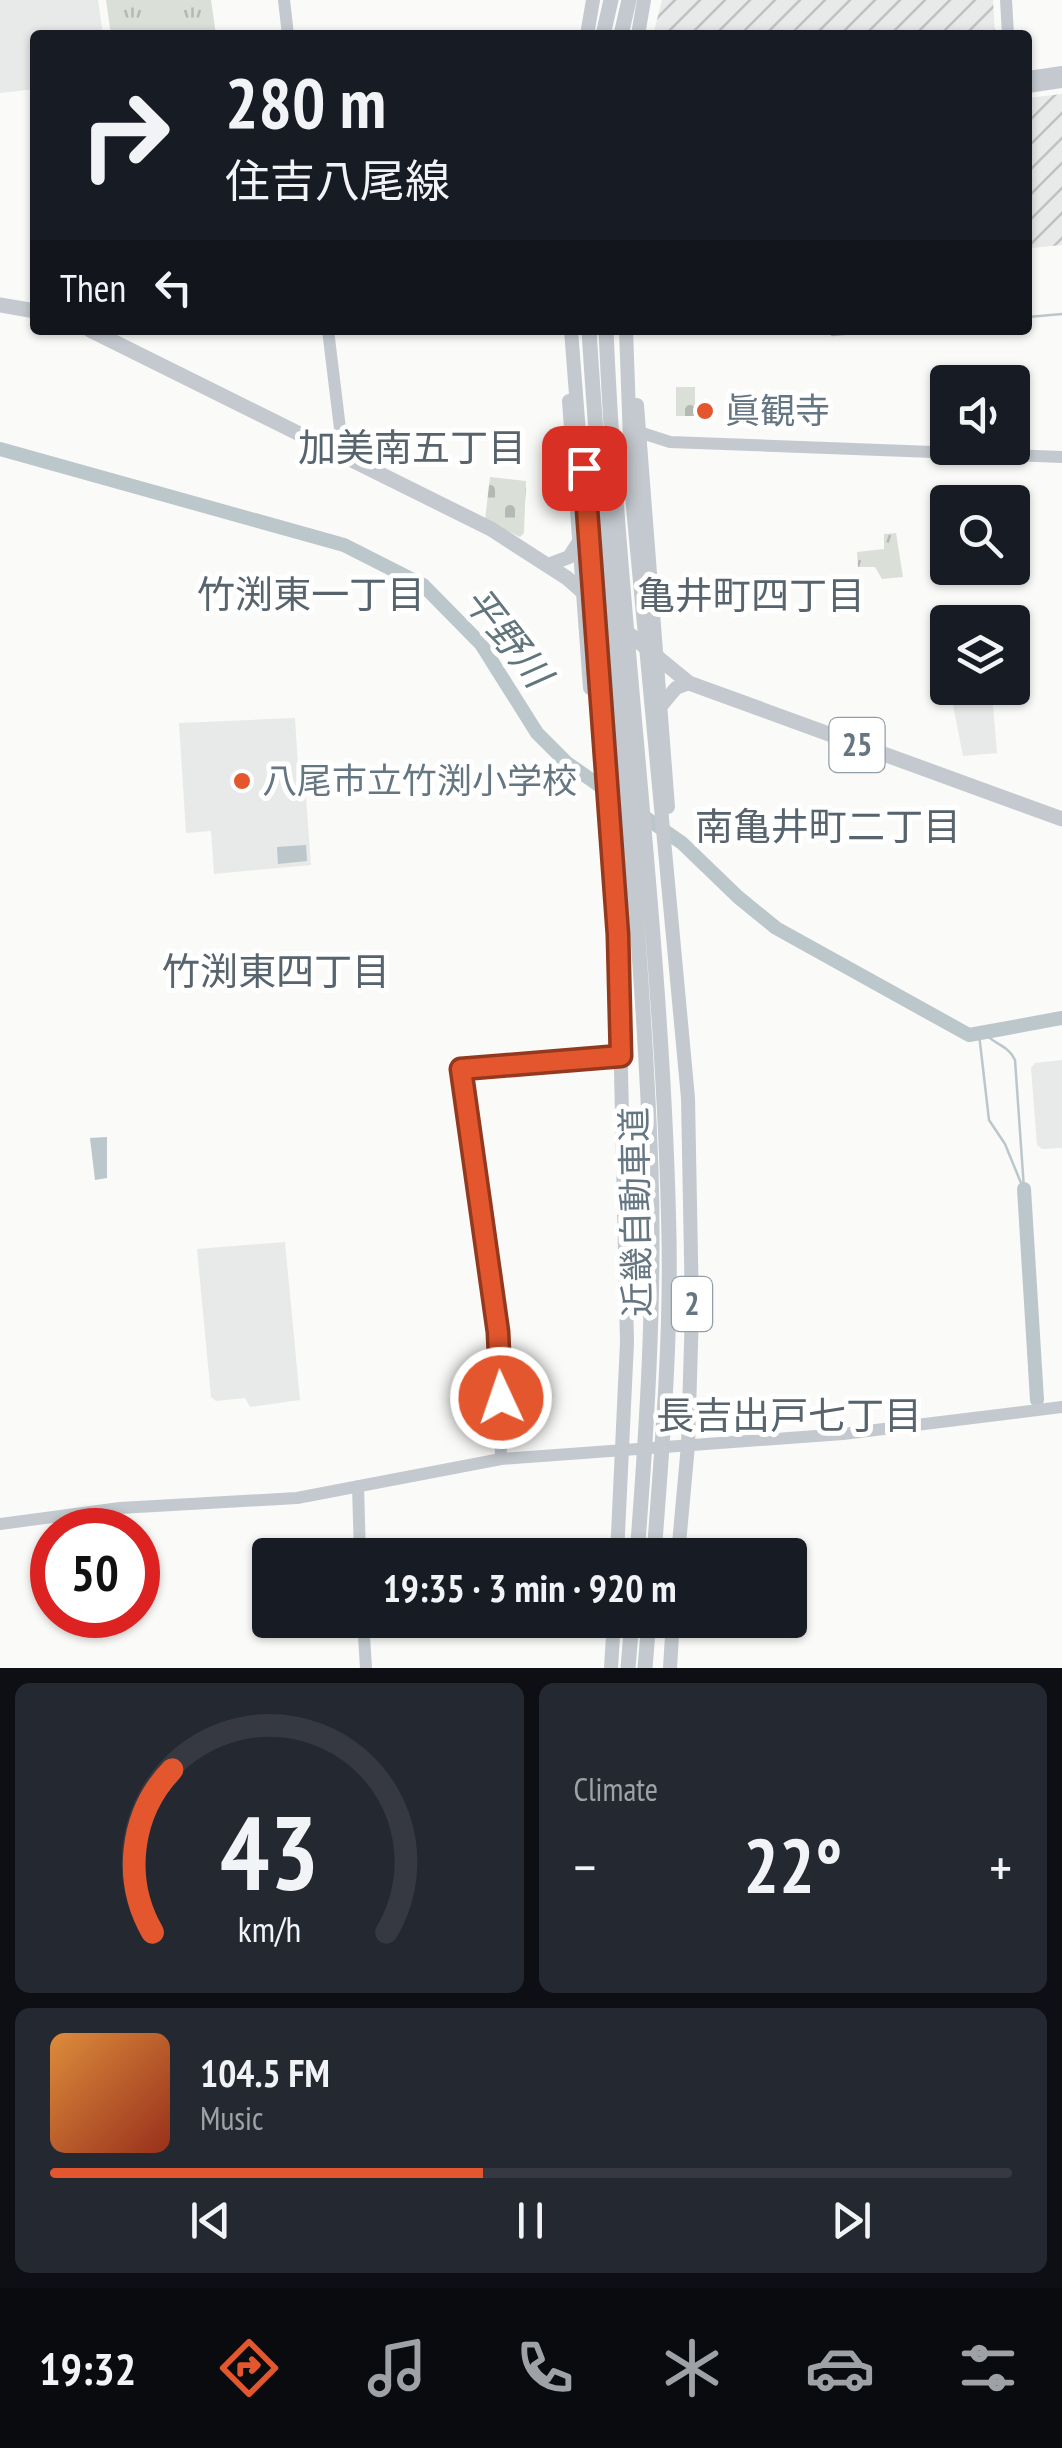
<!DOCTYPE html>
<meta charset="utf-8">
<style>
:root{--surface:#171b24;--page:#242831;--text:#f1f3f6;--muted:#9ea1a6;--line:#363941;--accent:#e4572e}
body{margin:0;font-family:"PT Sans Narrow","Noto Sans JP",sans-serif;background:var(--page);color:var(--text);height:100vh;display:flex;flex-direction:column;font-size:38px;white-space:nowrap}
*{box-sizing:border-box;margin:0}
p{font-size:32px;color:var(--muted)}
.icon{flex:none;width:55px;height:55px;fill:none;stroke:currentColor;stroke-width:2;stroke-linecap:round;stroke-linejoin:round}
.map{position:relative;height:1668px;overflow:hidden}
.sheet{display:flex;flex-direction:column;gap:15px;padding:15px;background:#0d0f14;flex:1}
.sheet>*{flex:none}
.banner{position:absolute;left:30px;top:30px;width:1002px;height:305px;border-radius:10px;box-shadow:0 2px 8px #0004;background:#171b24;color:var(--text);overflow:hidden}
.tools{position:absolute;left:930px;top:365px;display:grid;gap:20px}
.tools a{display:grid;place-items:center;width:100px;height:100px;border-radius:10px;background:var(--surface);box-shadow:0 2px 8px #0004;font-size:50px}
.speed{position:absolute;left:30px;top:1508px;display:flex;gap:20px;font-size:50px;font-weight:700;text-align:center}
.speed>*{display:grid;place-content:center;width:130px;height:130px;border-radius:50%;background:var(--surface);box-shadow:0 2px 8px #0004;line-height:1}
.speed .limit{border:15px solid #d22;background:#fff;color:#111}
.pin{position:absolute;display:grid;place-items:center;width:85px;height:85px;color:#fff;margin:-42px;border-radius:20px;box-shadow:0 5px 15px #0006}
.me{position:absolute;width:110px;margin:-55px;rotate:357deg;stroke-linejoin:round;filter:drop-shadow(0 0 8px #0008)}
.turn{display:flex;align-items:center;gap:35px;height:210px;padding:0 30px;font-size:45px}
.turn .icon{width:130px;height:130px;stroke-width:2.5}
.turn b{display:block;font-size:70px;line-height:85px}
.then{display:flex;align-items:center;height:95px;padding:0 30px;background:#0003;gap:20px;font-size:38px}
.big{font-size:75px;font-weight:700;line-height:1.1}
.sheet .widget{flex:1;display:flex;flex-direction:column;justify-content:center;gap:15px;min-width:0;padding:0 35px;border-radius:15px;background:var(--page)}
.sheet .dial{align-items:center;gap:0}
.dial svg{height:260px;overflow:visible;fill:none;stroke:var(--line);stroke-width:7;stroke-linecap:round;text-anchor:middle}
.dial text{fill:var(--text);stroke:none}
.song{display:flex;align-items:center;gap:30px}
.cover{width:120px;height:120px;border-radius:15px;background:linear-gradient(135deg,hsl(30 70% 55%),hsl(10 70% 35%))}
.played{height:10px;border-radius:5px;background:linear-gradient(90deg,var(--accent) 45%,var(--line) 45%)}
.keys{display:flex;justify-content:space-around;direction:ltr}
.heat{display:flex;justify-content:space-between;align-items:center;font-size:55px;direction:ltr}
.sheet .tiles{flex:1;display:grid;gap:15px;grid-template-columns:1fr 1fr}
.widget:last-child{grid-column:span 2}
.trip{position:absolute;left:252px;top:1538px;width:555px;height:100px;border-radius:10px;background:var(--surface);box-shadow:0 2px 8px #0004;font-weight:700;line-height:100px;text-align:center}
.menu{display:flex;height:160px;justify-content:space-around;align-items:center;background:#090b0e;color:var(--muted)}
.menu .icon{width:70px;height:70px}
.menu .selected{color:var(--accent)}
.menu b{font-size:45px;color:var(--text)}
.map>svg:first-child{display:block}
.built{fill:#e8e9e9}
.industrial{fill:url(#industrial-furrows)}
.cemetery{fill:url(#cemetery-stones)}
.park{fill:url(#park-tufts)}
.water{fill:#bbc7cb}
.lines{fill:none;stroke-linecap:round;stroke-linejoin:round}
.stream{stroke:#bbc7cb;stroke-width:2.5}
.river{stroke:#bbc7cb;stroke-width:14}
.secondary{stroke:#c3c9ce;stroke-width:12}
.primary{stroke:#c3c9ce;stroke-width:14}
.highway{stroke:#c3c9ce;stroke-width:15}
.route-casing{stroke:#94391e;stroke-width:25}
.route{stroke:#e4572e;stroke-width:18}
.poi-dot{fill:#e4572e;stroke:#fff;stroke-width:4}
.labels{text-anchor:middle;stroke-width:10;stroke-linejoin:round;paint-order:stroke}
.shield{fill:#fff;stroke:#939fa8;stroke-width:2.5}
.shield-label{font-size:32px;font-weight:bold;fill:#657683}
.poi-label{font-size:35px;fill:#657683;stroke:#fff;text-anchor:start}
.street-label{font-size:35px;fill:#657683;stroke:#fff}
.neighbourhood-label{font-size:38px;fill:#57646e;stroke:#fff}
.water-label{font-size:38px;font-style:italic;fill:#60757c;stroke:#fff}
</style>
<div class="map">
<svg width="1062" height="1668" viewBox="0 0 1062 1668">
<defs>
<pattern id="industrial-furrows" width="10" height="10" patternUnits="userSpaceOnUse" patternTransform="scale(2.5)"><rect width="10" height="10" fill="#e8e9e9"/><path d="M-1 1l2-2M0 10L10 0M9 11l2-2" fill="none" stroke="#c0c1c2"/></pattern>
<pattern id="cemetery-stones" width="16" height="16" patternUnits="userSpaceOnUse" patternTransform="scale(2.5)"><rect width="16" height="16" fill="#dadfd7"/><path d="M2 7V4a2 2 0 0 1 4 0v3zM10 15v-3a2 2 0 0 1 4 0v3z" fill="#b4b9b4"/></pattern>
<pattern id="park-tufts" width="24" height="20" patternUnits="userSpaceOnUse" patternTransform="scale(2.5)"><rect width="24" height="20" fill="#dadfd7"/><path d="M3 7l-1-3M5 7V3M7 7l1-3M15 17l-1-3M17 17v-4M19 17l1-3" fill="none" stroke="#b4b9b4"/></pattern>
</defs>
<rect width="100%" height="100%" fill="#fafaf8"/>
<!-- built -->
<path class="built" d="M0 0H98L103 35H35V89L0 93Z
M992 694 997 753 963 756 951 695Z
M295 718 298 765 306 797 311 865 214 874 211 831 186 833 179 723Z
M1062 1060V1148L1042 1149 1037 1145 1031 1068 1035 1063Z
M285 1242 300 1400 250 1407 245 1398 216 1401 211 1397 197 1249Z"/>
<!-- industrial -->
<path class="industrial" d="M662 0H993L995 35H653Z
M1062 94V245L1031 248 1028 207V98Z"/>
<!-- cemetery -->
<path class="cemetery" d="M676 387H695V416H676Z
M490 477 526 481 524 533 520 537 485 520Z"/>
<!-- park -->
<path class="park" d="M106 0H211L216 35H111Z
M896 533 903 577 882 579 875 567H858L857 552 884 549V534Z"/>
<!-- water -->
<path class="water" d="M306 845 307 861 278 864 277 847Z
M107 1137V1178L95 1180 90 1138Z"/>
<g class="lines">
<!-- stream -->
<path class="stream" d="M1028 317 1062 314
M832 335 888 330
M984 1033C994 1044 1009 1046 1015 1060L1024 1189
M979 1034 989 1120 1005 1144 1021 1183"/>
<!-- river -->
<path class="river" d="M0 449 344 545 423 585 481 644 537 733 567 763 682 843 738 897 776 928 969 1035 1062 1018
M1024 1189 1037 1400"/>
<!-- secondary -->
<path class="secondary" d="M284 0 288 35
M1006 0 1008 35
M1028 77 1062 72
M1028 87 1062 82
M328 330 342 445 338 452
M639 432 670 442 1062 457
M501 1459 498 1332 461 1069 621 1056
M358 1486 360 1555
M0 1524 120 1508 297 1498 501 1459 843 1434 1062 1407
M363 1620 366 1668"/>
<!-- primary -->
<path class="primary" d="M587 35 593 0
M638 35 644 0
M571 330 618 935 627 1342 617 1555
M626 330 632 496 688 1098 692 1311 688 1445 678 1555
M569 401 590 688
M637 405 668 807
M548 565 569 557 578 543
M661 706 676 688 689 683
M611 1668 614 1620
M670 1668 673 1620"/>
<!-- highway -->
<path class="highway" d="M603 35 611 0
M621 35 629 0
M0 305 35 311
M90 330 491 529 567 578 611 617
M589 330C606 610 641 889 651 1169 655 1298 647 1426 637 1555
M606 330C619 633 663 934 669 1237 671 1343 662 1449 654 1555
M628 633 689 683 1062 819
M628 1668 632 1620
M645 1668 649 1620"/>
</g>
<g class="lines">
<defs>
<path id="route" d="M501 1398 498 1332 461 1069 621 1056 618 935 584 468"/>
</defs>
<!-- route casing -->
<use href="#route" class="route-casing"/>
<!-- route -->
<use href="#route" class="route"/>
</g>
<!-- markers -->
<g class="poi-dot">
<circle cx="705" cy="411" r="10"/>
<circle cx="242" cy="781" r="10"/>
</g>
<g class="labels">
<!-- shield labels -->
<g class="shield">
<rect x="829.5" y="718" width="55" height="54" rx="8"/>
<rect x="672" y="1277" width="40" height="54" rx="8"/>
</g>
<g class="shield-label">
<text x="857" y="756">25</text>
<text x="692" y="1315">2</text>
</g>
<!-- poi labels -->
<g class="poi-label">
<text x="725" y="423">眞観寺</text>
<text x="262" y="793">八尾市立竹渕小学校</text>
</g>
<!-- street labels -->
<g class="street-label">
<text transform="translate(636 1212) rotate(-91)" y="12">近畿自動車道</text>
</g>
<!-- neighbourhood labels -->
<g class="neighbourhood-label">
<text x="412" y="461">加美南五丁目</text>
<text x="311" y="608">竹渕東一丁目</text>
<text x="751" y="609">亀井町四丁目</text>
<text x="828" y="840">南亀井町二丁目</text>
<text x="276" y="985">竹渕東四丁目</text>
<text x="789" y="1429">長吉出戸七丁目</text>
</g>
<!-- water labels -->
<g class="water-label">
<text transform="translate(507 637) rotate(52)" y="13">平野川</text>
</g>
</g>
</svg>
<div class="tools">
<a><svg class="icon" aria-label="sound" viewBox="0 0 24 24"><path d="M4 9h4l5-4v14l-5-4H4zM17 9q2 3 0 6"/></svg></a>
<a><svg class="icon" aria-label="search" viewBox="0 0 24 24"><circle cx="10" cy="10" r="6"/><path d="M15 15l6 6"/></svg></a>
<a><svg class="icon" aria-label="layers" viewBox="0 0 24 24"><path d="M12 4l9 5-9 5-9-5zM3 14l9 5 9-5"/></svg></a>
</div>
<div class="speed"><div class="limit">50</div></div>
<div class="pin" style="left:584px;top:468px;background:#d93025"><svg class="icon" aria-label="arrive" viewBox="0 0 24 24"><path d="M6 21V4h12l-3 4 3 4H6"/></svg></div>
<svg class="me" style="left:501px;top:1398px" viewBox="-20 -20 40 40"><circle r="17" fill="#e4572e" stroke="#fff" stroke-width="3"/><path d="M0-11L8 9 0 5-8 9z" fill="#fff"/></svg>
<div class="trip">19:35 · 3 min · 920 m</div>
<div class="banner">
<div class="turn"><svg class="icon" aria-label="right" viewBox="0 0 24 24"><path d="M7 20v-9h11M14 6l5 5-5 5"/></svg><div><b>280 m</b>住吉八尾線</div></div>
<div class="then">Then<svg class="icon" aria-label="left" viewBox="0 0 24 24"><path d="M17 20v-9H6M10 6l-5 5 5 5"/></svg></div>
</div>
</div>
<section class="sheet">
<div class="tiles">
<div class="widget dial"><svg viewBox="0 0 100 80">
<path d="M14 69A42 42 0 1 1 86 69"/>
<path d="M14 69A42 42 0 0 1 20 19" stroke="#e4572e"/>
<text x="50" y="56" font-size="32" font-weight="700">43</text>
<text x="50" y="72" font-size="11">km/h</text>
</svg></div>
<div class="widget"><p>Climate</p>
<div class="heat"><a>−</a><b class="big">22°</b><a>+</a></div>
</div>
<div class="widget">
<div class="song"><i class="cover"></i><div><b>104.5 FM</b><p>Music</p></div></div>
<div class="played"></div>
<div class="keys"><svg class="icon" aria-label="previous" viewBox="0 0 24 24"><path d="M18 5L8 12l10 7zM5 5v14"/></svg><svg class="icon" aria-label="pause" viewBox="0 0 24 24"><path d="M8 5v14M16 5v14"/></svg><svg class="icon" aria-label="next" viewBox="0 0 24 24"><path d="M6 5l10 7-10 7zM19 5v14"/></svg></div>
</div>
</div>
</section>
<nav class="menu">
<b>19:32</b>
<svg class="icon selected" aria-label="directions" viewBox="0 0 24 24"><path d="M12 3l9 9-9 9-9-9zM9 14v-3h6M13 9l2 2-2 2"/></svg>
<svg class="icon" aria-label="music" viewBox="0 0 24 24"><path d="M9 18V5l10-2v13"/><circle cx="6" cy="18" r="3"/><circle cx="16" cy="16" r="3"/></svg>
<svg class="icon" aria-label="phone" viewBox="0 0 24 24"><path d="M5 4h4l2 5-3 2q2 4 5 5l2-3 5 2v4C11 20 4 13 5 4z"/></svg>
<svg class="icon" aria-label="climate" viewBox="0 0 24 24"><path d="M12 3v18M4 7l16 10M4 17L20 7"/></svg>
<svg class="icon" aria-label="car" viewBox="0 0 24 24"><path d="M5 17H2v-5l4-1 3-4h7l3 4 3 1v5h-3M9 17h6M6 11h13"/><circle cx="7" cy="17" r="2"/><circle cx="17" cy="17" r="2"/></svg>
<svg class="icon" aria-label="filters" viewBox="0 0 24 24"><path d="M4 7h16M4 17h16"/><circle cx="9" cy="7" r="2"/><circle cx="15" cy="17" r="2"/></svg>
</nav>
